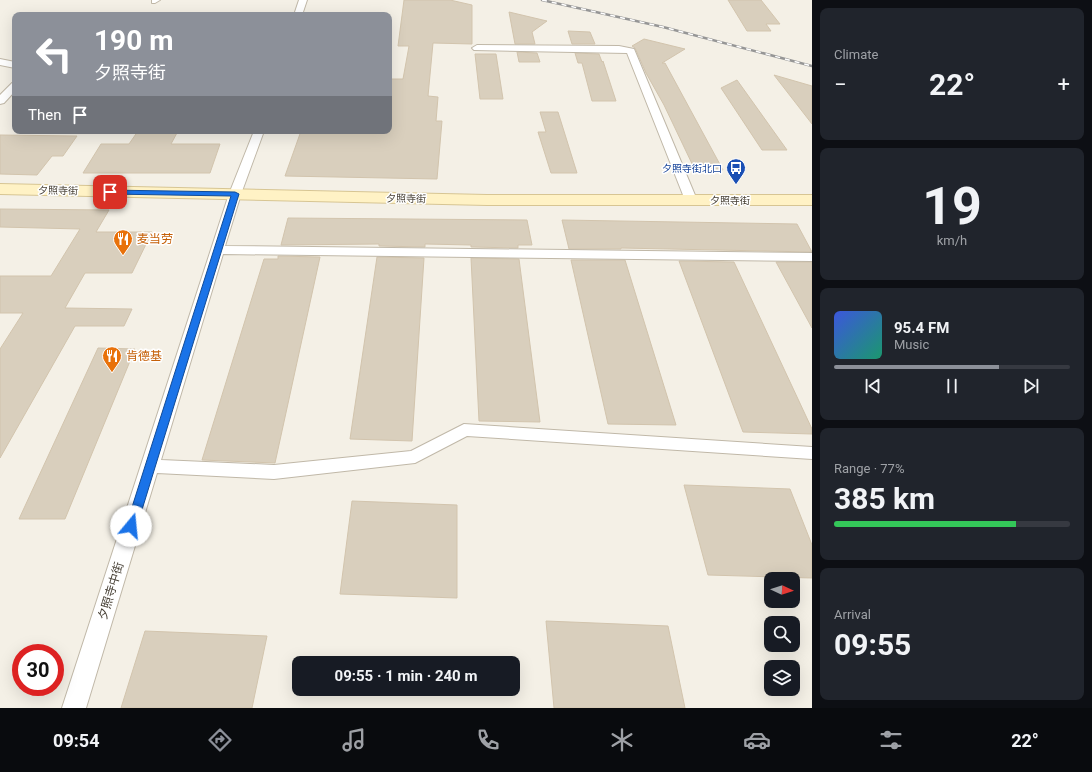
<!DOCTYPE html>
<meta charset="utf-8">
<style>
:root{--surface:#171b24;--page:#20242c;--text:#f1f3f6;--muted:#9ea1a6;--line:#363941;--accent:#8c9099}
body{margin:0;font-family:Roboto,"Noto Sans SC",sans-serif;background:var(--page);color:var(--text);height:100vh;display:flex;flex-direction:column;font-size:15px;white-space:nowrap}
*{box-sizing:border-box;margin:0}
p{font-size:13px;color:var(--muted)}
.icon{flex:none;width:22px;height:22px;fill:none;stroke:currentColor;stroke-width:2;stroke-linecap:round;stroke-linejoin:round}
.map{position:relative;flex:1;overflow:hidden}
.panel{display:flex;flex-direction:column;gap:8px;padding:8px;background:#0d0f14;width:280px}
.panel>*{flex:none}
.banner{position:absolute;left:12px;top:12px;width:380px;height:122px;border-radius:8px;box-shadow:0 4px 16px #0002;background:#8c9099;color:#fff;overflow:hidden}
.needle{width:26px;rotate:94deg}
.fabs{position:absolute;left:764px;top:572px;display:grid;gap:8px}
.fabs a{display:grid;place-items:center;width:36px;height:36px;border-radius:8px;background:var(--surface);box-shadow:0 4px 16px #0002;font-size:20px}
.speed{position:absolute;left:12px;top:644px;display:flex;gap:8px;font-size:20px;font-weight:700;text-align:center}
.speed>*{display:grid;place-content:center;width:52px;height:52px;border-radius:50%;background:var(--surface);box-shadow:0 4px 16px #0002;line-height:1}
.speed .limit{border:6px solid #d22;background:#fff;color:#111}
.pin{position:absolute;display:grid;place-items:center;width:34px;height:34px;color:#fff;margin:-17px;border-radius:8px;box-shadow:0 2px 6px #0006}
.me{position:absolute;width:44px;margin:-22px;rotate:17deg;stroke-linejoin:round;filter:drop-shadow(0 0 3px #0008)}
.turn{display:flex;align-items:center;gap:14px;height:84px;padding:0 16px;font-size:18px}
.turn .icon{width:52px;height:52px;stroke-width:2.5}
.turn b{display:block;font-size:28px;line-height:34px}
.then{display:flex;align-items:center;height:38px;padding:0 16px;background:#0003;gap:8px;font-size:15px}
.big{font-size:30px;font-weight:700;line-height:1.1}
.panel .tile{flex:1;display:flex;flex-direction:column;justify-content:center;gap:6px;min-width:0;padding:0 14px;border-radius:8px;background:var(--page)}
.panel .dial{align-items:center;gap:0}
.dial b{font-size:52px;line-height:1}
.song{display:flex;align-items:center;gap:12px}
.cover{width:48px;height:48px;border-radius:6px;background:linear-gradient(135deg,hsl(230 70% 55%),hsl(160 70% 35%))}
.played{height:4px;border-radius:2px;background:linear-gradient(90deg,var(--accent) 70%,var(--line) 70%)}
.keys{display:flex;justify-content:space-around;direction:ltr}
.heat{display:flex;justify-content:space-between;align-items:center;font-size:22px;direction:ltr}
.charge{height:6px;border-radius:3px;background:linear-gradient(90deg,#34c759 77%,var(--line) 0)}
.trip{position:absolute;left:292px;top:656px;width:228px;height:40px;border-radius:8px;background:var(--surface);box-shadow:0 4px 16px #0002;font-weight:700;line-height:40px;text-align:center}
.tabs{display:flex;height:64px;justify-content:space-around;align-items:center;background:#090b0e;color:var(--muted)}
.tabs .icon{width:28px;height:28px}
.tabs .current{color:var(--accent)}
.tabs b{font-size:18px;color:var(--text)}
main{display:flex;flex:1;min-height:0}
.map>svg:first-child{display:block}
.building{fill:#d9cfbd;stroke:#d2c4ad}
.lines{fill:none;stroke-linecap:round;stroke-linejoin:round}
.street-casing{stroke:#c0b8a8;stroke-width:2}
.secondary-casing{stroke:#d7c593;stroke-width:2}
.street{fill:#fff;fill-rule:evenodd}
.secondary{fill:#fff2c5;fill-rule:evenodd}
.rail-casing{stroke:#969696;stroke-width:2.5}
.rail{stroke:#fff;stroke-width:1.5;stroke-dasharray:5;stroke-linecap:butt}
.route{fill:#1a73e8;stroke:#114b97}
.labels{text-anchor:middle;stroke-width:3;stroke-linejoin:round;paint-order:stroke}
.far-transit-label{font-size:10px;fill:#164399;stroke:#fff;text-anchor:end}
.far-street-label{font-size:10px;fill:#474035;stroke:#fff}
.food-label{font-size:12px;fill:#c56008;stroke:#fff;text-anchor:start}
.street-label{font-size:12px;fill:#474035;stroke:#fff}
</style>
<main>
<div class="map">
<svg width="812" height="708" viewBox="0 0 812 708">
<rect width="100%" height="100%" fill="#f4f0e6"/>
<!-- building -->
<path class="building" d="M404 0H450L472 5V44L433 43 428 96 438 97 436 121H442L437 179 285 176 301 131H389V79H403L409 46H398Z
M728 0H761L780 24H766L771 31H747Z
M509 12 547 21 532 32 535 44H515Z
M568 31 590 32 595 44H572Z
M644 39 685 49 662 63H665L723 170H695L664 105 646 73 635 48 632 46Z
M517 52 537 53 540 62H519Z
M575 53 599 54 602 62 603 61 616 101H592L582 63H578Z
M475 54H496L503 99H480Z
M774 75 812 86V124Z
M737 80 787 150H762L721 88Z
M540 112H558L577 173H551L538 132H546Z
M138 131H178L171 144H220L210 173H83L101 144H129Z
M0 135 77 136 63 156H52L37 175 0 174Z
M0 209 109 210 96 232H152L132 273H85L65 308 132 309 124 326H75L0 458V349L23 313H0V276H51L80 229 0 227Z
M288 218 527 220 532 245H518V248L471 247V245L425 244V247L379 246V244L281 245Z
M562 220 797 224 812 252 621 248V249H569Z
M278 256 320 257 275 463 202 460 264 259H278Z
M377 257 424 258 412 441 350 439Z
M471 258 519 259 540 422 479 421Z
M571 260H625L676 425 608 424Z
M679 261 734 262 812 429V434L743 432Z
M776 262H812V328Z
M98 348 135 349 65 519H19Z
M684 485 790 489 812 545V578L708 575Z
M352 501 457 505V598L340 594Z
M546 621 668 626 685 708H554Z
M145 631 267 636 252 708H121Z"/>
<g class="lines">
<defs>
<path id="street" d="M152 0H160L155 3H152Z
M299 0H307L302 15H294Z
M477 45 619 46 634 49 697 200 695 203H687L685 200 627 53 474 50 472 48Z
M0 59 15 62V68L0 65Z
M15 82V91L4 103 0 104V95L12 83Z
M254 131H264L241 194 225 246 812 253V261L223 254 161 460 274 465 411 451 464 424 812 447V459L467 436 415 463 274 479 157 473 86 708H62L229 194Z"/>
<path id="secondary" d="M0 184 487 195H812V205H487L0 194Z"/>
</defs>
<!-- street casing -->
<use href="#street" class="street-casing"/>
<!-- secondary casing -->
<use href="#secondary" class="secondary-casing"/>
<!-- street -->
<use href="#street" class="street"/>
<!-- secondary -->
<use href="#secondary" class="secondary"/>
<defs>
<path id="rail" d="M542 0 663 27 812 66"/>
</defs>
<!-- rail casing -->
<use href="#rail" class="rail-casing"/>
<!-- rail -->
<use href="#rail" class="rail"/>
</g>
<!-- route -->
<path class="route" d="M107 190 235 192 239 194 137 526 135 529H127L126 526 231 196 110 194 107 193Z"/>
<!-- icons -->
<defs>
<symbol id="bus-pin" viewBox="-11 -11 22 30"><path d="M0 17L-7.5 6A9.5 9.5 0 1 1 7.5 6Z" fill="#1a4fb4" stroke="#fff"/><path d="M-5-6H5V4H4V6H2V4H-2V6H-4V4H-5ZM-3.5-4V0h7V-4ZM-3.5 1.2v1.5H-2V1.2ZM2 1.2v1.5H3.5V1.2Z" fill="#fff"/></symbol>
<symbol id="restaurant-pin" viewBox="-11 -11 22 30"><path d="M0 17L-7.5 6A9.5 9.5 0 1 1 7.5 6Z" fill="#e8710a" stroke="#fff"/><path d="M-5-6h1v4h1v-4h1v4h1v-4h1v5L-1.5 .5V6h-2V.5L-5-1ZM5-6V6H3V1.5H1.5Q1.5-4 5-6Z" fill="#fff"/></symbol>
</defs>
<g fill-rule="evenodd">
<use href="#bus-pin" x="725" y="157" width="22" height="30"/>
<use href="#restaurant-pin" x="112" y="228" width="22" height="30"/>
<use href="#restaurant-pin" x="101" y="345" width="22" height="30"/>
</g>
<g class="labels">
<!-- far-transit labels -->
<g class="far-transit-label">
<text x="722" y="172">夕照寺街北口</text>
</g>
<!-- far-street labels -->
<g class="far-street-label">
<text transform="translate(58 190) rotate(1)" y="4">夕照寺街</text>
<text transform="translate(406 198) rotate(1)" y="4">夕照寺街</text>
<text x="730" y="204">夕照寺街</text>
</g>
<!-- food labels -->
<g class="food-label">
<text x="137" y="243">麦当劳</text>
<text x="126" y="360">肯德基</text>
</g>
<!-- street labels -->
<g class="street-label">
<text transform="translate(111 591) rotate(-73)" y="4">夕照寺中街</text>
</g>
</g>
</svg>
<div class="fabs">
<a><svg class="needle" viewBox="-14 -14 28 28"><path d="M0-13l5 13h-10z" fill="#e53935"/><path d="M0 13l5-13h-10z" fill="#9ea1a6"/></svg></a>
<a><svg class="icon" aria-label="search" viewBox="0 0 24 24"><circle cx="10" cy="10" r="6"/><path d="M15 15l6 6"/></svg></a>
<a><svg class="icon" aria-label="layers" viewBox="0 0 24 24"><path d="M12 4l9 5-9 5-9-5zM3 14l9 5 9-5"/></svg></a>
</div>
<div class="speed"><div class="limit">30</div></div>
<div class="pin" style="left:110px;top:192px;background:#d93025"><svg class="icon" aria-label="arrive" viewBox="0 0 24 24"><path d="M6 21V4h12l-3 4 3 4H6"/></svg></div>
<svg class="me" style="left:131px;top:526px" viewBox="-20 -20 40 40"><circle r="19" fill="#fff"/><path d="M0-13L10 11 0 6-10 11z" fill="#1a73e8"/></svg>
<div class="trip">09:55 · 1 min · 240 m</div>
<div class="banner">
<div class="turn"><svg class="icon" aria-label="left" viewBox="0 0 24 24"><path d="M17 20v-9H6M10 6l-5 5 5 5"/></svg><div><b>190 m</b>夕照寺街</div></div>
<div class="then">Then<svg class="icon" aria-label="arrive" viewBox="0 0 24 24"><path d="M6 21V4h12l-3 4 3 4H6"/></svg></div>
</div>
</div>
<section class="panel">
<div class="tile"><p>Climate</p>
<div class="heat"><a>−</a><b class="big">22°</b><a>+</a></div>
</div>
<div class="tile dial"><b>19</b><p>km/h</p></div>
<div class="tile">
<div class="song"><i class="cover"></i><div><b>95.4 FM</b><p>Music</p></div></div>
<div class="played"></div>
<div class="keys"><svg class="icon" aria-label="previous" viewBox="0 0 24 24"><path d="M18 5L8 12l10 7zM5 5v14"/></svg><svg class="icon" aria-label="pause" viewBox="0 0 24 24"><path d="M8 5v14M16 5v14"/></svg><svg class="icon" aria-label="next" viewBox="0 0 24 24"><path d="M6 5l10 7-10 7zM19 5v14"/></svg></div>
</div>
<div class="tile"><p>Range · 77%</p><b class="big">385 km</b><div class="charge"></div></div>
<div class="tile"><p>Arrival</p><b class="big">09:55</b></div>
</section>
</main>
<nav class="tabs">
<b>09:54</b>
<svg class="icon current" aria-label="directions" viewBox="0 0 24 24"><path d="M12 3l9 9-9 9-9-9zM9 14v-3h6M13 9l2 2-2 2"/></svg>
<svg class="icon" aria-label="music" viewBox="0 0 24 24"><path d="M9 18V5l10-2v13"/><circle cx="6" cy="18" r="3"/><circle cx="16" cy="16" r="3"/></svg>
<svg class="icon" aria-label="phone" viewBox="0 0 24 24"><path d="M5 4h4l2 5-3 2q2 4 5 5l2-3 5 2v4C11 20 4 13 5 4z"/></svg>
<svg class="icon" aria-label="climate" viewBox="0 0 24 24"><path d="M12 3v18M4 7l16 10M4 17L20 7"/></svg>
<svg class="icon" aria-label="car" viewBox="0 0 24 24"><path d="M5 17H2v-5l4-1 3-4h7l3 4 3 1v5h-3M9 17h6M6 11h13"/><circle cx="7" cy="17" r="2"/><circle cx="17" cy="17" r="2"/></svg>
<svg class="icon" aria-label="filters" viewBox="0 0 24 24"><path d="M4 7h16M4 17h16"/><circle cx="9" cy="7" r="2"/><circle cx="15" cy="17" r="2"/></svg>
<b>22°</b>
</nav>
